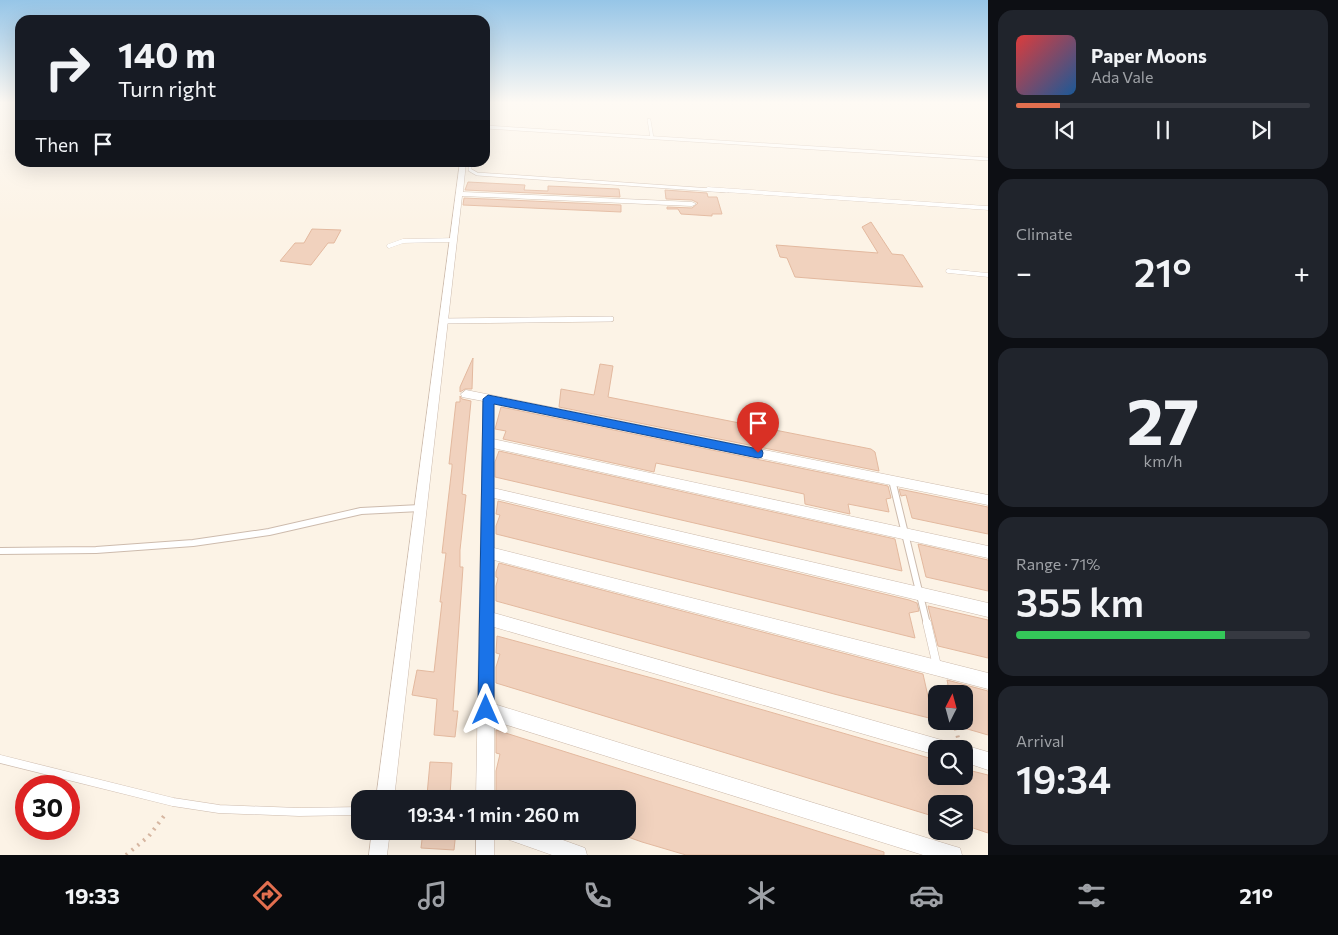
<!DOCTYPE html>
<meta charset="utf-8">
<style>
:root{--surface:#171b24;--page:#20242c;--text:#f1f3f6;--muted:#9ea1a6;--line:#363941;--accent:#e26f4f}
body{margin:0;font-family:Commissioner,sans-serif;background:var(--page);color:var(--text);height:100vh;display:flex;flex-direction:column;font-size:19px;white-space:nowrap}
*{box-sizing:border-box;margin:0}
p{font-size:16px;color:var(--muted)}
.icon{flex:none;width:28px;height:28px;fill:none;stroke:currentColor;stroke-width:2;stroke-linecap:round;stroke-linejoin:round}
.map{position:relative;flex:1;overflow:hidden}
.details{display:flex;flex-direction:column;gap:10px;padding:10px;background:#0d0f14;width:350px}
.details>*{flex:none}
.hud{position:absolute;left:15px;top:15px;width:475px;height:152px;border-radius:15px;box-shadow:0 5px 20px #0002;background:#171b24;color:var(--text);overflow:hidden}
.needle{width:32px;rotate:6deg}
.controls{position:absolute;left:928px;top:685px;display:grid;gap:10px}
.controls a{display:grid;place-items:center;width:45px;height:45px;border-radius:10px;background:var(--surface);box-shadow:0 5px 20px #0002;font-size:25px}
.speed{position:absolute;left:15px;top:775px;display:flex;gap:10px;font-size:25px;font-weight:700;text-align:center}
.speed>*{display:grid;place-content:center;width:65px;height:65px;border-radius:50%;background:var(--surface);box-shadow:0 5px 20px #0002;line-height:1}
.speed .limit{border:8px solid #d22;background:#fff;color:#111}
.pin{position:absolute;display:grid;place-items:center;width:42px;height:42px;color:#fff;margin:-51px -21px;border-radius:50% 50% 50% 0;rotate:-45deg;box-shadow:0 0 5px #0007}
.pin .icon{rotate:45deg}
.me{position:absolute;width:55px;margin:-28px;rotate:0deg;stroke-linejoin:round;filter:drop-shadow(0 0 4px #0008)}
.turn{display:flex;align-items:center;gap:18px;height:105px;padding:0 20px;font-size:22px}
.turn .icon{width:65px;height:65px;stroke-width:2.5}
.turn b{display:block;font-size:35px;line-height:42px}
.then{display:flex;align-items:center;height:48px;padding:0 20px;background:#0003;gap:10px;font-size:19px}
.big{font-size:38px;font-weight:600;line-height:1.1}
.details .card{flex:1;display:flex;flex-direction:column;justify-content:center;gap:8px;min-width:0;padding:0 18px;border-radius:15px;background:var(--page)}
.details .dial{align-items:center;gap:0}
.dial b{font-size:65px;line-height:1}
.song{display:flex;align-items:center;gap:15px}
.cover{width:60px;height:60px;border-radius:8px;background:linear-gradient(135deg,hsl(0 70% 55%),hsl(210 70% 35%))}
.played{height:5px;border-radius:2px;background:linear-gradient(90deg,var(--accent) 15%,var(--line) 15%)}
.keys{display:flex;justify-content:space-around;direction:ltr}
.heat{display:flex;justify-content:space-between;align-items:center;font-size:28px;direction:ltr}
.charge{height:8px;border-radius:4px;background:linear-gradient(90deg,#34c759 71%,var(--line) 0)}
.trip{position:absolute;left:351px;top:790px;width:285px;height:50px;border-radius:15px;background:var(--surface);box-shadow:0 5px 20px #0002;font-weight:600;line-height:50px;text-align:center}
.tabs{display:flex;height:80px;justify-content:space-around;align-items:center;background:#090b0e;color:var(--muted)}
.tabs .icon{width:35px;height:35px}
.tabs .on{color:var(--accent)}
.tabs b{font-size:22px;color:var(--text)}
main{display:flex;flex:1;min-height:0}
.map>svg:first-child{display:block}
.building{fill:#f1d2be;stroke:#e3b99f}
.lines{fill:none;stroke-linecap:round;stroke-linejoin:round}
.service-far4-casing{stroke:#cdbbad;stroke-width:4}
.service-far3-casing{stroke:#cdbbad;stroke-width:4.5}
.service-far2-casing{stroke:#cdbbad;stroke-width:6}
.service-far1-casing{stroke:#cdbbad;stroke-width:8}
.service-casing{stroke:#cdbbad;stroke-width:9}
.minor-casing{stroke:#cdbbad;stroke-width:1}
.path{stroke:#d6b6a1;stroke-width:4;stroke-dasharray:2 5.5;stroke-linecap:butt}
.service-far4{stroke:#fff;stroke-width:3}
.service-far3{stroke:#fff;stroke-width:4}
.service-far2{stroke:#fff;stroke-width:5}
.service-far1{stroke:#fff;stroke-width:6}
.service{stroke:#fff;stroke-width:8}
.minor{fill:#fff;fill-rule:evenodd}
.route{fill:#1a73e8;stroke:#114b97}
</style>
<main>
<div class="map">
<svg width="988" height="855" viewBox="0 0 988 855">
<rect width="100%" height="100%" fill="#fcf3e6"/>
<!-- building -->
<path class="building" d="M468 182 525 185 524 190 548 191V186L619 189 620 197 465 190Z
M665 190 707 193 708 197H717L722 214H712V216L681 214 678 209H667V207L692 208 698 203 692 200 666 199Z
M464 198 621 205V212L463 205Z
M871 222 892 254 903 255 923 287 795 277 787 258 780 257 776 245 878 253 862 227Z
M312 229 341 230 334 243H328L311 265 280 261 295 243H304Z
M473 358 472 389H465L460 392V387Z
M600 364 613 366 608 397 871 449 875 452 879 471 559 407 561 389 594 395Z
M460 396 462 399 471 401 462 494 466 495 460 550V567H463L453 711H458L455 737 434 735 437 699 412 695 417 670 434 672 442 602H440L446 553H442L452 467V464H449L456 402H460Z
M501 407 888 486 891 498 886 499 889 512 848 504 850 514 805 504 804 494 744 481 656 463 654 472 503 439 506 431 495 429Z
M499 451 895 539 902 571 495 477V462Z
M899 489 988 507V534L912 518 906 495 901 496Z
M498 501 909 600 917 603 919 611 909 613 915 638 496 534V526L500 515 496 514Z
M918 544 988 560V591L926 577Z
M499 563 923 674 933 719 834 694 496 601V586L498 578 496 577V572Z
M928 606 988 620V658L938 646Z
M497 636 663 681 936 760V776H964V769L988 775V833L964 825V804H936V817L496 683V667L500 654 496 653Z
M947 680 988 691V735L964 728V694H950Z
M496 730 884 852V855H686L642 842 628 837V799H514L496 793V771L500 754 496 753Z
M430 762 452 763 450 796 427 795Z
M423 831H456L454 850 421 848Z"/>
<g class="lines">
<defs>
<path id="service-far4" d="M649 120 652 138
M485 127 988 159
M470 162V170L477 174 727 191"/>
<path id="service-far3" d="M708 189 988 208
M389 246 403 241 454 240
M948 271 988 275"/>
<path id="service-far2" d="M443 321 611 319"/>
<path id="service-far1" d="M892 480 927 624
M0 551 96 550 193 543 269 532 361 511 420 508"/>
<path id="service" d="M927 623 937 666
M0 759 173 802 219 809 299 812 360 811"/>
<path id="minor" d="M460 162H466L463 192 692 202 696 204 692 206 462 196 394 799H376Z
M466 390 988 495V505L493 403V439L988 546V558L493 448V488L988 603V617L494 498V548L988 673V689L494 560V613L945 741 951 743 953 749H936V755L494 627V704L953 846 960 848 962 855H923L494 721V799H476L483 401 462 397 461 394Z
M964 745 988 752V770L964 762V749H958Z
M372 831H390L387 855H369Z
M476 831H494V855H476Z
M502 831H538L585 848 587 855H552L504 838Z"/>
</defs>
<!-- service-far4 casing -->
<use href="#service-far4" class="service-far4-casing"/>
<!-- service-far3 casing -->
<use href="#service-far3" class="service-far3-casing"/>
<!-- service-far2 casing -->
<use href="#service-far2" class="service-far2-casing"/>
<!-- service-far1 casing -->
<use href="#service-far1" class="service-far1-casing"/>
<!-- service casing -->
<use href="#service" class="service-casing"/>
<!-- minor casing -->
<use href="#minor" class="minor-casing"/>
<!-- path -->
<path class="path" d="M946 685 948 694
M954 721 959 742
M126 855 149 836 167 812"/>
<!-- service-far4 -->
<use href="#service-far4" class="service-far4"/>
<!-- service-far3 -->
<use href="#service-far3" class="service-far3"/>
<!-- service-far2 -->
<use href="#service-far2" class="service-far2"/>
<!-- service-far1 -->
<use href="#service-far1" class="service-far1"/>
<!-- service -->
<use href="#service" class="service"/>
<!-- minor -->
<use href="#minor" class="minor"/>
</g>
<!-- sky -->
<linearGradient id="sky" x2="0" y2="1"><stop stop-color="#96c5e7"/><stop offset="0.46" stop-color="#fefaf4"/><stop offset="1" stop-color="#fefaf4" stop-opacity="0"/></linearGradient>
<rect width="988" height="223" fill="url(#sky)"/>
<!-- route -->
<path class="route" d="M488 395 758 449 762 450 763 453 762 457 758 458 494 404V710L492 715 486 718 480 715 478 710 483 399Z"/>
</svg>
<div class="controls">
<a><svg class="needle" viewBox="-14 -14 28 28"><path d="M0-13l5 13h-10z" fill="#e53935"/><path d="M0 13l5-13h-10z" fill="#9ea1a6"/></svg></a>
<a><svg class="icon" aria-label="search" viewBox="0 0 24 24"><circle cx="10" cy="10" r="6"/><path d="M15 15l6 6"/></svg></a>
<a><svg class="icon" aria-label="layers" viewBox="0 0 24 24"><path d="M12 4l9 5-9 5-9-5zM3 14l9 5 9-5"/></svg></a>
</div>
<div class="speed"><div class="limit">30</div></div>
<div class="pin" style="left:758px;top:453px;background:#d93025"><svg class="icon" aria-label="arrive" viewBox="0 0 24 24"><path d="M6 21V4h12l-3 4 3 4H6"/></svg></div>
<svg class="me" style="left:486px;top:710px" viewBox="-20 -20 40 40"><path d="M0-17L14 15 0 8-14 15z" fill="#1a73e8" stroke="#fff" stroke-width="4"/></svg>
<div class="trip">19:34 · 1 min · 260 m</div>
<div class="hud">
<div class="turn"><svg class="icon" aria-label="right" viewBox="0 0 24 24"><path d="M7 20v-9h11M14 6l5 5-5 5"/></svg><div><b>140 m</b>Turn right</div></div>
<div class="then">Then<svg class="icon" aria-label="arrive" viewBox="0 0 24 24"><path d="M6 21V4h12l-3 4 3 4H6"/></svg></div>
</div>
</div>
<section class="details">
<div class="card">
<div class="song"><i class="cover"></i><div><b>Paper Moons</b><p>Ada Vale</p></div></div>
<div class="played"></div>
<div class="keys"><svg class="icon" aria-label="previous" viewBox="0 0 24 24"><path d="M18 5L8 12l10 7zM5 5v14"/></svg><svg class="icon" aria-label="pause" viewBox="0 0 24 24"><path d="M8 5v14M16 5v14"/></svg><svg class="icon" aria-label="next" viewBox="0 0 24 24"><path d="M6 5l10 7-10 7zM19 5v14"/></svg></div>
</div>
<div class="card"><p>Climate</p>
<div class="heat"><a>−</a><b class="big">21°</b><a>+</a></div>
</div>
<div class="card dial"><b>27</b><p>km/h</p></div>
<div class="card"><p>Range · 71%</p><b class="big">355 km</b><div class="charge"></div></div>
<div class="card"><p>Arrival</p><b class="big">19:34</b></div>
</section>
</main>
<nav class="tabs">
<b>19:33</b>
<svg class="icon on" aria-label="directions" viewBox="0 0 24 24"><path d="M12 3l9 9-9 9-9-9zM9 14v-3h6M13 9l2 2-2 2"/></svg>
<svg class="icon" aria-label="music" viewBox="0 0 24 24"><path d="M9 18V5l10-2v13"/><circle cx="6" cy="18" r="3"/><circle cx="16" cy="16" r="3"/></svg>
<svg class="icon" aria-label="phone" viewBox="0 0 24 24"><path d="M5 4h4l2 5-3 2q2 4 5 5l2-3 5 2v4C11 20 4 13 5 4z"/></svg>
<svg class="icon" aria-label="climate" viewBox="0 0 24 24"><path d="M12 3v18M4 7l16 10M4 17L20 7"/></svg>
<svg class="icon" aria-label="car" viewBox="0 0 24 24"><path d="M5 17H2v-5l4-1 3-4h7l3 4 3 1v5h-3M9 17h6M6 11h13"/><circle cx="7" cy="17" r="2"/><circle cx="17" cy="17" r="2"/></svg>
<svg class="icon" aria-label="filters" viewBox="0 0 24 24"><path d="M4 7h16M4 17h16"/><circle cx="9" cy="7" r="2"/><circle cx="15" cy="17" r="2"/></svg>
<b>21°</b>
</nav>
